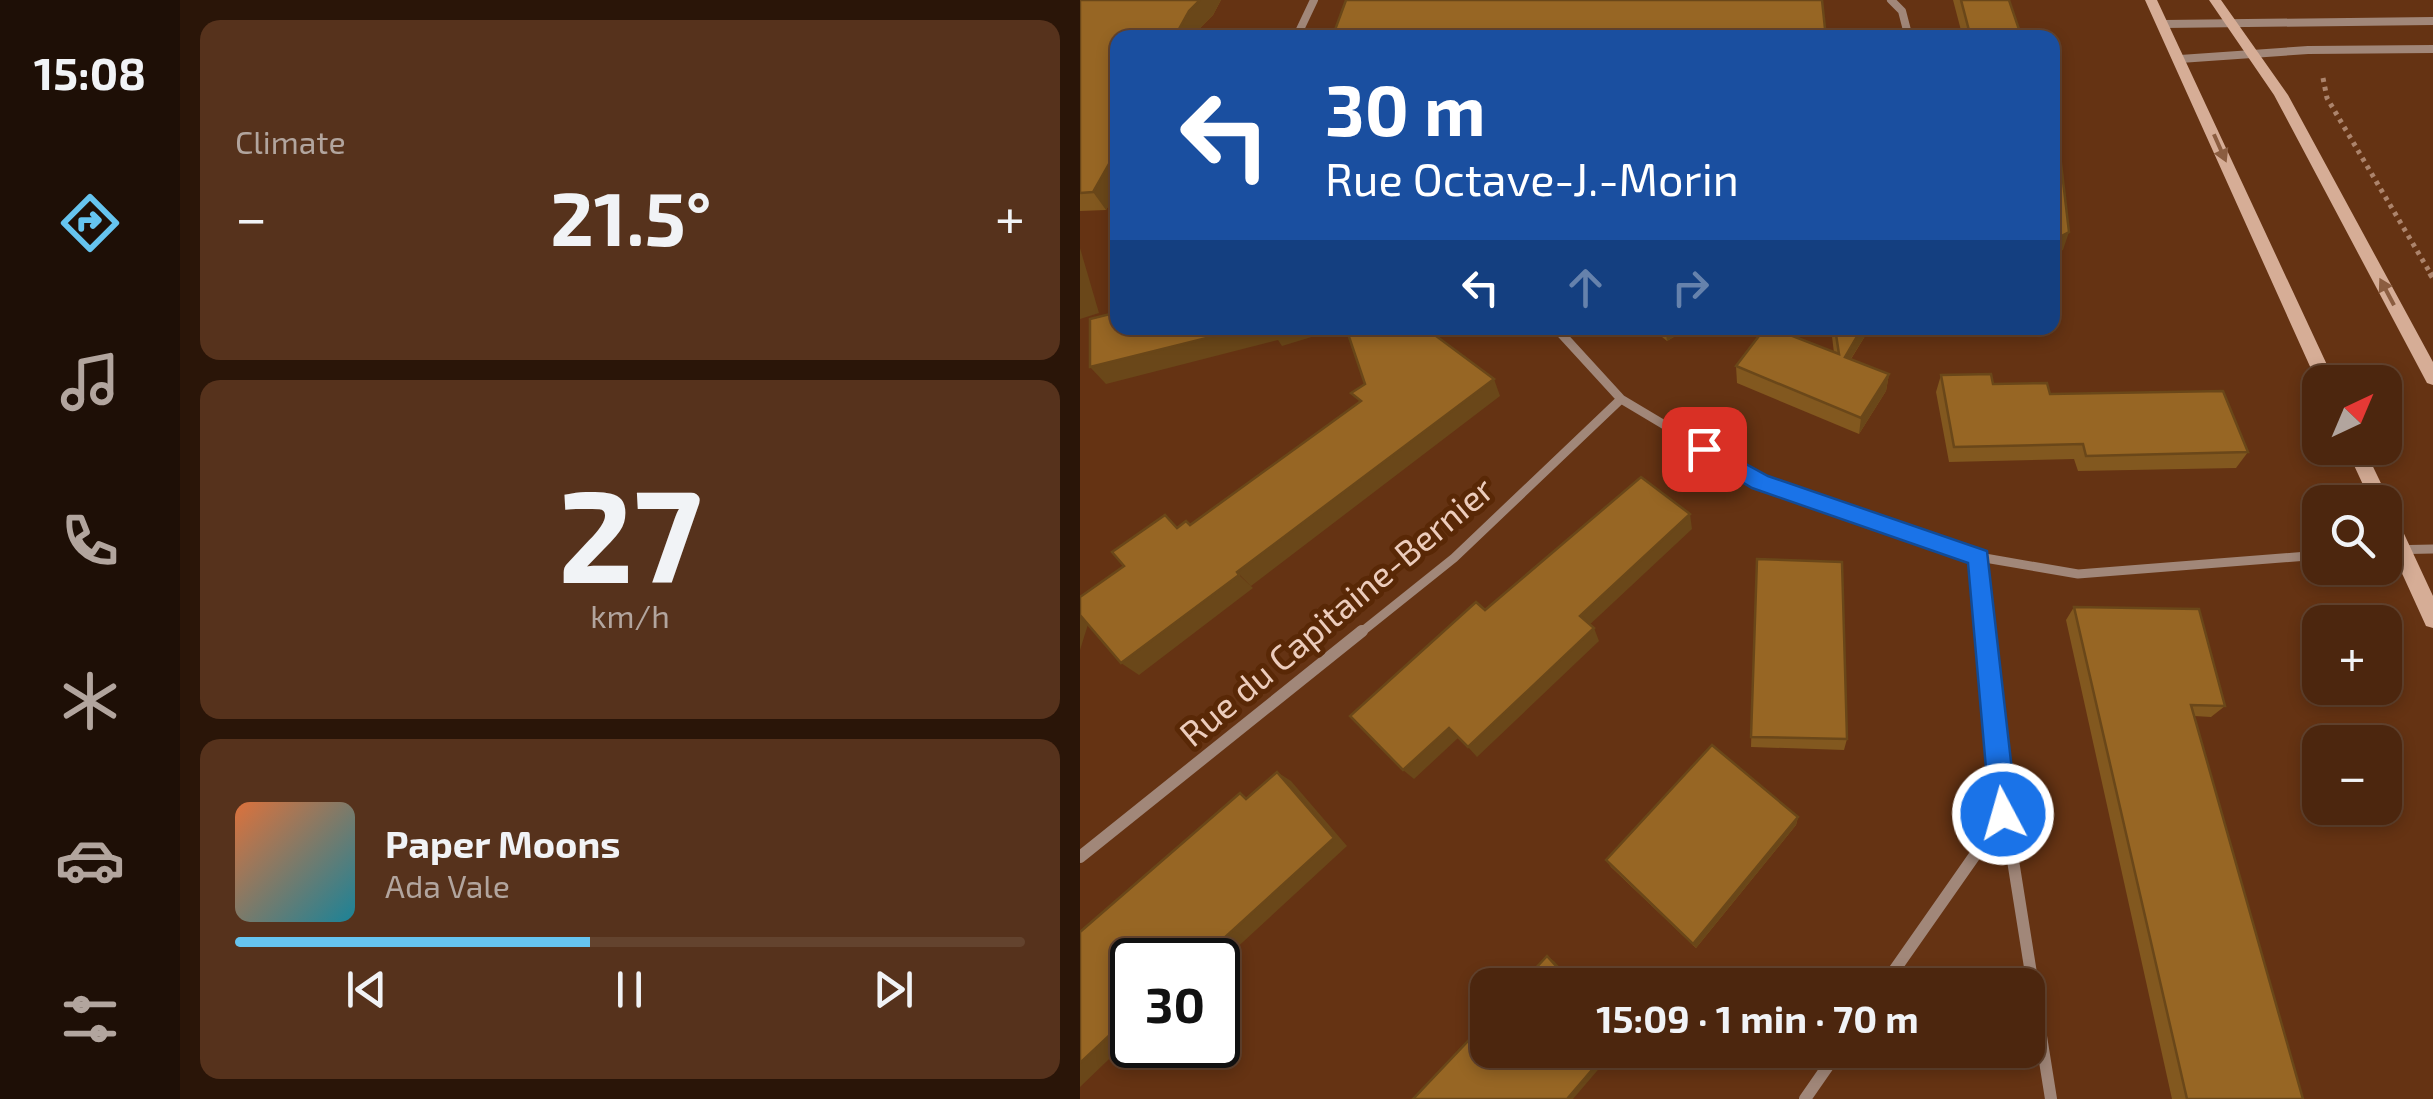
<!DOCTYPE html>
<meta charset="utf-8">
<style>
:root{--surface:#4c260e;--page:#56321c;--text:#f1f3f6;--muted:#b2a59e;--line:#63432e;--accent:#66c4ef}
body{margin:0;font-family:"Exo 2",sans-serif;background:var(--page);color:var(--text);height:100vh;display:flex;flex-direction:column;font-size:38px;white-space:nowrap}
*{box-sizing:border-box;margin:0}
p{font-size:32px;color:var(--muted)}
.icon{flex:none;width:55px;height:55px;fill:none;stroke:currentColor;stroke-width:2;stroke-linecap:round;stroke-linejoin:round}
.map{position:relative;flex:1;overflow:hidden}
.sheet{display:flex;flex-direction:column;gap:20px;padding:20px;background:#2a1508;width:900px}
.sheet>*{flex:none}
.top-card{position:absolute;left:30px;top:30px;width:950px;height:305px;border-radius:20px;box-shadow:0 5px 15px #0003,0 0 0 2px var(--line);background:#1a4fa0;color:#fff;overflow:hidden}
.needle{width:65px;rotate:44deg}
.controls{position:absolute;left:1222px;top:365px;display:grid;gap:20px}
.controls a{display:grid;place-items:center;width:100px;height:100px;border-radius:20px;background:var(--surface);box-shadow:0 5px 15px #0003,0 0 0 2px var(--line);font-size:50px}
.speed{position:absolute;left:30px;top:938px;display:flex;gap:20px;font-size:50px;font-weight:700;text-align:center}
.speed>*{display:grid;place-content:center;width:130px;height:130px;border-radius:50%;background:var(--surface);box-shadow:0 5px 15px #0003,0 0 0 2px var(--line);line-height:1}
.speed .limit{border:5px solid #111;border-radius:15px;background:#fff;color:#111}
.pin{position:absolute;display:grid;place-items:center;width:85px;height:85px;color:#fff;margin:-42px;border-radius:20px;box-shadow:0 5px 15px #0006}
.me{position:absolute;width:110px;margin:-55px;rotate:354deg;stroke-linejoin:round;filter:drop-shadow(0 0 8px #0008)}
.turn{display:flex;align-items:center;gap:35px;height:210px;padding:0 50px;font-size:45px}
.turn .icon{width:130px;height:130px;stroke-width:2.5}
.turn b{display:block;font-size:70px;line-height:85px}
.lanes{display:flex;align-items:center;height:95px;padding:0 50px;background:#0003;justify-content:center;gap:50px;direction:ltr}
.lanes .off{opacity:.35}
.big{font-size:75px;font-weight:700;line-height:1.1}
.sheet .widget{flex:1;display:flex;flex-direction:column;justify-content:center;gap:15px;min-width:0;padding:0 35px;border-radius:20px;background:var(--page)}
.sheet .dial{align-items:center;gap:0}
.dial b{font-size:130px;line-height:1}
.song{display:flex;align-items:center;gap:30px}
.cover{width:120px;height:120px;border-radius:15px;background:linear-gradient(135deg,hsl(20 70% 55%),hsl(190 70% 35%))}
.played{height:10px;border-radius:5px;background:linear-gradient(90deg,var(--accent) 45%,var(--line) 45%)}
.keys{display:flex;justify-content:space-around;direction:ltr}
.heat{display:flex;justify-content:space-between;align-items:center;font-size:55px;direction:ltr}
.trip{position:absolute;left:390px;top:968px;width:575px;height:100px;border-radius:20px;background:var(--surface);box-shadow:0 5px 15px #0003,0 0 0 2px var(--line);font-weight:700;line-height:100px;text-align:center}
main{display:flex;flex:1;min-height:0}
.menu{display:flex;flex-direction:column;width:180px;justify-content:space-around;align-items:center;background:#1e0f06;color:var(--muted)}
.menu .icon{width:70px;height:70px}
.menu .active{color:var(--accent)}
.menu b{font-size:45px;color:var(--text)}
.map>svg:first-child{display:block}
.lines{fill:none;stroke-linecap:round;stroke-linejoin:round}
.path-far1{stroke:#ac846c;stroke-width:5;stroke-dasharray:4 5;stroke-linecap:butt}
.path{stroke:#ac846c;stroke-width:6;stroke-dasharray:5 8;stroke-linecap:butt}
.minor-far2{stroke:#a18779;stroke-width:8}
.minor-far1{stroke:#a18779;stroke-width:9}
.minor{stroke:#a18779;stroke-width:12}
.secondary{fill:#d6ad96;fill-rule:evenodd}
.wall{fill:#82581f}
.shaded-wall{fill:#6a4719}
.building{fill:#976624;stroke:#6a4719;stroke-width:2.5}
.oneway{fill:#8b5d40}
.route{fill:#1a73e8;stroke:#114b97;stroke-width:2.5}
.labels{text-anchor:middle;stroke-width:10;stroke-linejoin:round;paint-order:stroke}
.street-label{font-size:35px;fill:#ecccbc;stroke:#592806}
</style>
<main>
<nav class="menu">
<b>15:08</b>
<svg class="icon active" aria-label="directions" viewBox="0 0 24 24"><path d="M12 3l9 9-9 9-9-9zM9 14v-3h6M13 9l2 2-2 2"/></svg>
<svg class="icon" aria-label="music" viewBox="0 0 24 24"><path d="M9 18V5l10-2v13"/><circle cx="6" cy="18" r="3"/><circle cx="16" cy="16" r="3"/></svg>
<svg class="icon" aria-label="phone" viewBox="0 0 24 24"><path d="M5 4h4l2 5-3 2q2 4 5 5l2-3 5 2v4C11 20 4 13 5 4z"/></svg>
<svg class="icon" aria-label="climate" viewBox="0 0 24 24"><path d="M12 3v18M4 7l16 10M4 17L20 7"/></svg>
<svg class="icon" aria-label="car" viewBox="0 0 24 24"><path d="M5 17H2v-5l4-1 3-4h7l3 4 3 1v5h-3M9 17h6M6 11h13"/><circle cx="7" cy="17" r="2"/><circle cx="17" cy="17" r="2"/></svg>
<svg class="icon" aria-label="filters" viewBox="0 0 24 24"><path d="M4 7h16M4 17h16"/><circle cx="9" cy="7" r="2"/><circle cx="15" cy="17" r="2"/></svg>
</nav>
<section class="sheet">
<div class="widget"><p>Climate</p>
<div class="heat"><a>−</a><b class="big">21.5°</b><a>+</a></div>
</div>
<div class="widget dial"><b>27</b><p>km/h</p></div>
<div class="widget">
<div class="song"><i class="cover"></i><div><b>Paper Moons</b><p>Ada Vale</p></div></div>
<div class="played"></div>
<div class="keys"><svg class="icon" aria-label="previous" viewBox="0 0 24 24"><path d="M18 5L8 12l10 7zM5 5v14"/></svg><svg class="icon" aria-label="pause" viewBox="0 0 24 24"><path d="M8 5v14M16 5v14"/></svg><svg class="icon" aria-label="next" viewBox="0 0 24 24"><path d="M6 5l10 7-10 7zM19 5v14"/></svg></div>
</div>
</section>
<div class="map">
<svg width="1353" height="1099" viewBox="0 0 1353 1099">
<rect width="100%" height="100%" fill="#653313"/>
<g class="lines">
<!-- path-far1 -->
<path class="path-far1" d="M1243 78 1247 98 1352 276"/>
<!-- path -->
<path class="path" d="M1350 273 1353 278"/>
<!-- minor-far2 -->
<path class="minor-far2" d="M811 0 822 11 829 38
M1084 24 1353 21
M216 38 234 0
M1100 59 1228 50 1353 49"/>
<!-- minor-far1 -->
<path class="minor-far1" d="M476 328 541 399 680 482 899 557 998 574 1240 555
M1305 550 1353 549
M899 557 905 634
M279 634 374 558 541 399"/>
<!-- minor -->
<path class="minor" d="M904 631 928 829 971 1099
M0 857 282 631
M804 985 923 815
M725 1099 759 1050"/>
<!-- secondary -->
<path class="secondary" d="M1065 0H1077L1255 382H1240V387L1237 382Z
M1129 0H1141L1208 95 1353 362V385L1347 383 1194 95Z
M1266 448H1284L1310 502 1307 507 1312 508 1353 596V628L1346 626 1305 536V502H1291Z"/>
</g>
<!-- wall -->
<path class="wall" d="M0 0H141L133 15 119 29 38 38V189L26 210 0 211Z
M873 0H929L942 38H883Z
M571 328H609L587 341Z
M751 328H790L771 359 809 374 806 391 779 434 657 383 656 366 754 353Z
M861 375 970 394 1168 452 1156 468 998 471 994 459 869 462 856 392Z
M677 559 767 739 764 750 671 747Z
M994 607 1145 706 1131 717 1114 716 1223 1099H1092L986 620Z
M718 817 716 825 616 948 531 867 526 860Z"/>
<!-- shaded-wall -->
<path class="shaded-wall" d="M120 0H141L133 15 119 29 114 38H94L109 11Z
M38 148V189L26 210 13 192Z
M989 232 983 250 972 256V241Z
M0 248 19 313 0 319Z
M167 328H261L202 346 198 340 26 384 10 367Z
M585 328H609L587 341Z
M782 328H790L762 373 765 357Z
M809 374 806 391 779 434 781 418Z
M414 379 420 396 171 586 157 572Z
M610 514 612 529 505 629 500 616Z
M159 575 173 588 59 675 41 663Z
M0 611 10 618 0 650Z
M514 628 519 641 397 757 388 747Z
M369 728 378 738 334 779 323 770Z
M197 772 211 781 267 846 138 965V960H120Z
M718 817 716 825 616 948 613 944Z
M467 956 474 961 496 985H493Z
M52 1014V1037L0 1087V1063Z
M529 1050H535L493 1099H487Z"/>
<!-- building -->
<path class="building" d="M0 0H120L109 11 94 38H38V137L36 139H38V148L13 192 0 193Z
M266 0H742L746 38H252Z
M881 0H929L942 38H891Z
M972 129H977L989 232 972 241Z
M38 312V328H167L10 367V319Z
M266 328H347L348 330 414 379 157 572 159 575 41 663 0 615V597L44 566 32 552 85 515 97 528 106 521 110 525 281 401 271 393 285 384Z
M685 328H692L759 354 755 328H782L765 357 809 374 781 418 656 366Z
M911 374 913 384 967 383 970 394 1143 391 1168 452 1006 456 1003 444 874 447 861 375Z
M561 477 610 514 500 616 514 628 388 747 369 728 323 770 270 716 396 602 405 610Z
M677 559 762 562 767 739 671 737Z
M994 607 1119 609 1145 706 1111 705 1223 1099H1107Z
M632 745 718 817 613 944 526 860Z
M197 772 254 838 120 960H52V1014L0 1063V932L160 793 166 799Z
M467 956 493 985H440Z
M408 1020V1050H529L487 1099H333Z"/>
<!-- one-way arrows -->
<defs><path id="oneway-solid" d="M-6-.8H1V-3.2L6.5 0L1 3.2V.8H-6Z" transform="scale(2.5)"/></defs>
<g class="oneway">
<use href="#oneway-solid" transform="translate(1140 148) rotate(66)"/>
<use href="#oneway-solid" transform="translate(1307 292) rotate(-118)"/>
</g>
<!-- route -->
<path class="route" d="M624 441 688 476 907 551 937 814 933 824 923 827 914 824 910 814 888 563 672 488 617 455V443Z"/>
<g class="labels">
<!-- street labels -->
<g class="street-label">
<text transform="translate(257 612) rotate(-40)" y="12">Rue du Capitaine-Bernier</text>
</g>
</g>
</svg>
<div class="controls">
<a><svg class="needle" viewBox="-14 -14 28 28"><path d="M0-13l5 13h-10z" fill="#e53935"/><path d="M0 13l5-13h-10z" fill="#b2a59e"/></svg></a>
<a><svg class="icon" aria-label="search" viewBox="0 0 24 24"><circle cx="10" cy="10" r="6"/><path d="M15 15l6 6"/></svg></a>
<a>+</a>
<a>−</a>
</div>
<div class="speed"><div class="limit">30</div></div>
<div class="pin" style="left:624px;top:449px;background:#d93025"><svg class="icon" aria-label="arrive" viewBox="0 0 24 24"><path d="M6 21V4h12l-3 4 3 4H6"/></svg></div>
<svg class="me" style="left:923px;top:814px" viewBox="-20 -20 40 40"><circle r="17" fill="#1a73e8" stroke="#fff" stroke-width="3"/><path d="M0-11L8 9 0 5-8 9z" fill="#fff"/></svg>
<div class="trip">15:09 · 1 min · 70 m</div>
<div class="top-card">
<div class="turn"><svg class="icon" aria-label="left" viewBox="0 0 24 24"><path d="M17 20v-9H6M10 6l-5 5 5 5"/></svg><div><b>30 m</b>Rue Octave-J.-Morin</div></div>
<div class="lanes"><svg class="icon" aria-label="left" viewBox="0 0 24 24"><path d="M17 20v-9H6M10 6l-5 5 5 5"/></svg><svg class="icon off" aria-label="ahead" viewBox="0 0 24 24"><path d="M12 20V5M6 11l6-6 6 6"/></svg><svg class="icon off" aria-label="right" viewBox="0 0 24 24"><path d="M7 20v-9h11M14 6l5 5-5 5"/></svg></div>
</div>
</div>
</main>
